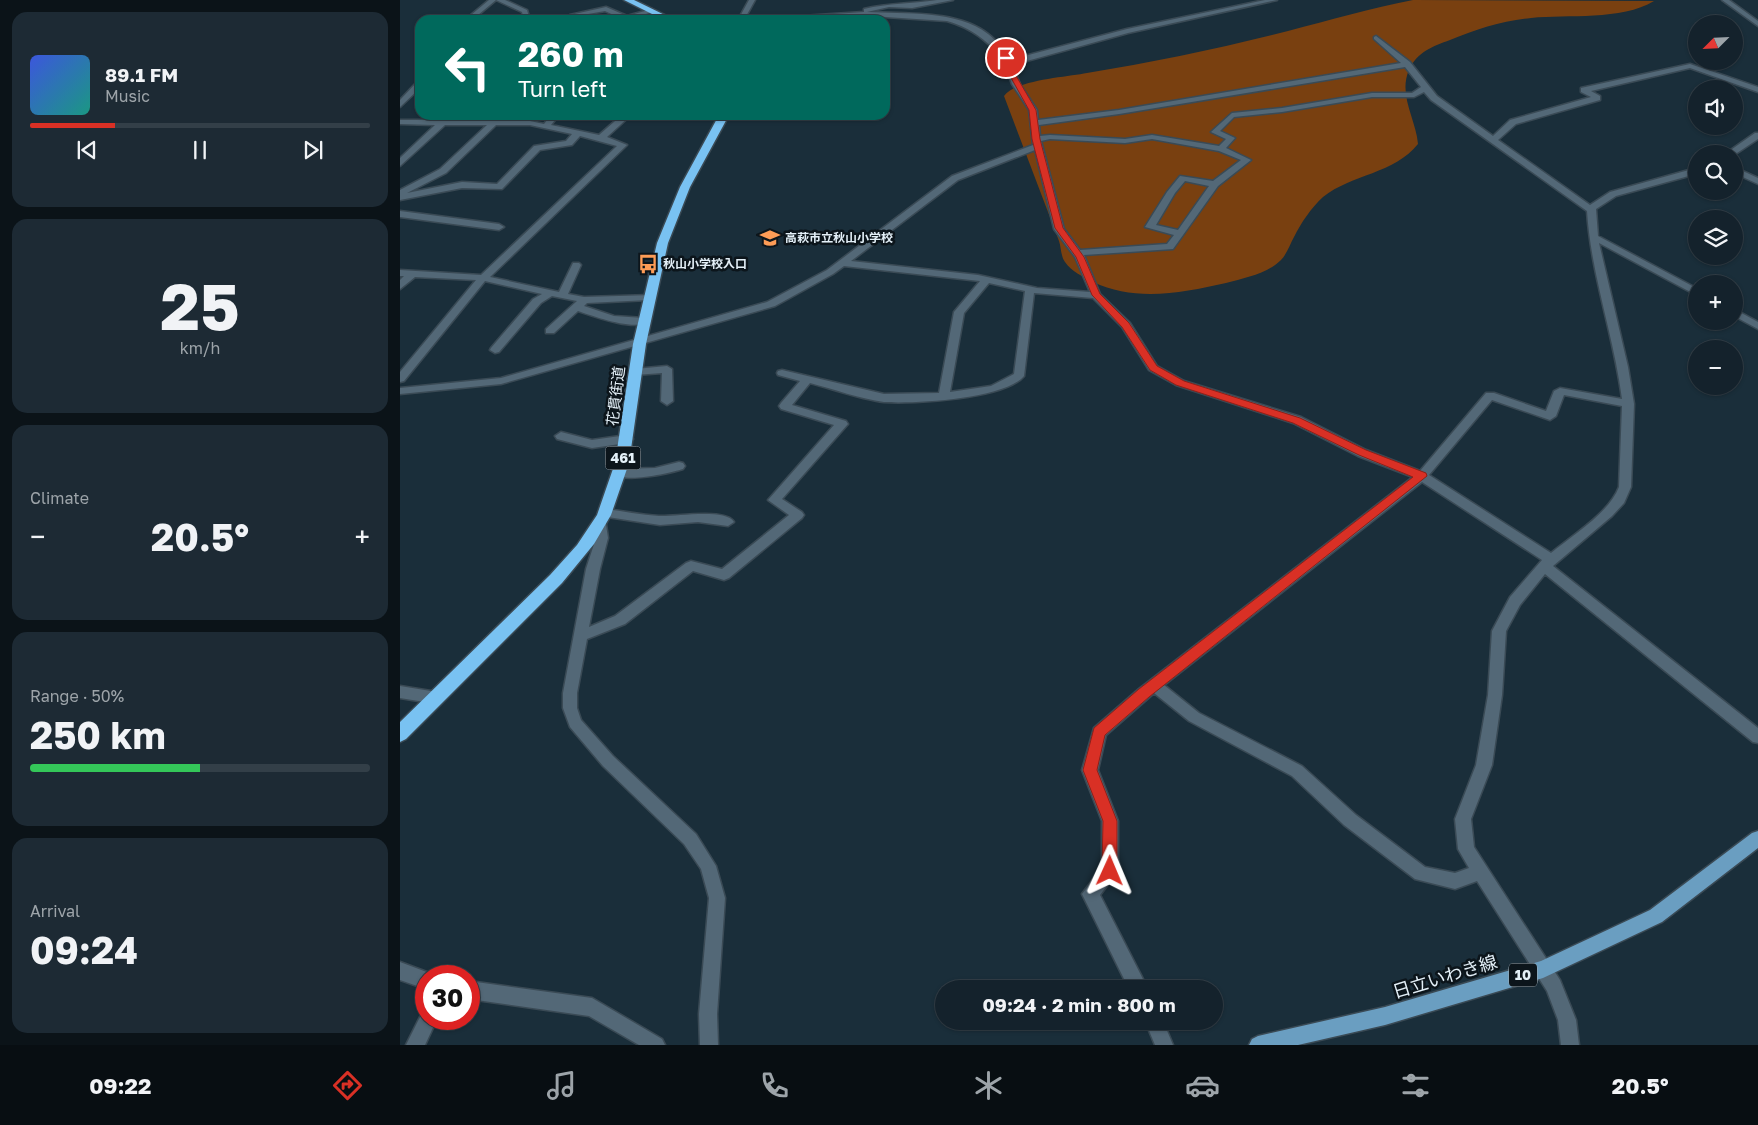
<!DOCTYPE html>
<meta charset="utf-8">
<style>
:root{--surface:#14222c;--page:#1d2a34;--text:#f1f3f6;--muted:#9da4a9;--line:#333f48;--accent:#d93025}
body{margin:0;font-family:"Golos Text","Noto Sans JP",sans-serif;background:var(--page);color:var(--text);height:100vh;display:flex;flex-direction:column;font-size:19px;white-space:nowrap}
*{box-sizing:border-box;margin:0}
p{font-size:16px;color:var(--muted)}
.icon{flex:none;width:28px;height:28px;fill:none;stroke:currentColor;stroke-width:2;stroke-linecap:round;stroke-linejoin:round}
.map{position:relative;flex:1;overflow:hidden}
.sheet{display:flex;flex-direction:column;gap:12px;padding:12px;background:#0b1318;width:400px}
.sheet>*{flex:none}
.guide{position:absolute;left:15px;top:15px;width:475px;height:105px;border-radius:15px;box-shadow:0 1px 4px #0004,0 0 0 1px var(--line);background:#00695c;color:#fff;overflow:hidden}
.needle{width:32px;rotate:246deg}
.buttons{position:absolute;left:1288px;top:15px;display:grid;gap:10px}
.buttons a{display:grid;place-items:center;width:55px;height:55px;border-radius:50%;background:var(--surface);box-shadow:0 1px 4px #0004,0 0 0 1px var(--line);font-size:25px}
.speed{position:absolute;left:15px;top:965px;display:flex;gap:10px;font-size:25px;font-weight:700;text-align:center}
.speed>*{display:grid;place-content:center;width:65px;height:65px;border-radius:50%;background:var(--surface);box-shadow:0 1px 4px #0004,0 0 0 1px var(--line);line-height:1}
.speed .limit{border:8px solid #d22;background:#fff;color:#111}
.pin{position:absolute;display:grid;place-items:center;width:42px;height:42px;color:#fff;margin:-21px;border:2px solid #fff;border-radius:50%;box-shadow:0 1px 5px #0007}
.me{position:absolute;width:55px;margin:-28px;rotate:1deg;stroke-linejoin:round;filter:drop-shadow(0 0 4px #0008)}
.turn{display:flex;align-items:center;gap:18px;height:105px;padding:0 20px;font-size:22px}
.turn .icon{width:65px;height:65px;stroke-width:2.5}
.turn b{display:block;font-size:35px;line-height:42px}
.big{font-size:38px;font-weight:700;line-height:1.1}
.sheet .widget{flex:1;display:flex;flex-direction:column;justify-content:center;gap:8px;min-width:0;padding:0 18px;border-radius:15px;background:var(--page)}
.sheet .dial{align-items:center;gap:0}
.dial b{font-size:65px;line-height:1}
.song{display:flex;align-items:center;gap:15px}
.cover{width:60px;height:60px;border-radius:8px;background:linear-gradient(135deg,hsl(230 70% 55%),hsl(170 70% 35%))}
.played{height:5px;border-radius:2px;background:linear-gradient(90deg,var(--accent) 25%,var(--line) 25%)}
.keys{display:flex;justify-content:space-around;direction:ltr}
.heat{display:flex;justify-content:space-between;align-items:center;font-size:28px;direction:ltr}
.charge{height:8px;border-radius:4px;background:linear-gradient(90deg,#34c759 50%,var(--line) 0)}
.trip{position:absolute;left:535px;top:980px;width:288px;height:50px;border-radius:25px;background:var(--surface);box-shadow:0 1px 4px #0004,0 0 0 1px var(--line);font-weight:700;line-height:50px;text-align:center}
.tabs{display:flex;height:80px;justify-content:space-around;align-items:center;background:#080e12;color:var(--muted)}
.tabs .icon{width:35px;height:35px}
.tabs .current{color:var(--accent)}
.tabs b{font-size:22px;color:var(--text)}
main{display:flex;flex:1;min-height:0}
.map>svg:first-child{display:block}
.forest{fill:#794010}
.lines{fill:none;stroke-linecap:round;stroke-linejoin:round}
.street-casing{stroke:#3a4a55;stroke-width:3}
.primary-casing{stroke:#3a4a55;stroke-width:3}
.highway-casing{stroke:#3a4a55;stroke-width:3}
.street{fill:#536877;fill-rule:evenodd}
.primary{fill:#6a9ec1;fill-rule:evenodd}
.highway{fill:#79c2f2;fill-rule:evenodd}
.route{fill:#d93025;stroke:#8d1f18}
.labels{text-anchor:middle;stroke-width:5;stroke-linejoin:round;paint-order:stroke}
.far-poi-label{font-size:12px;font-weight:bold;fill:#e4f0f8;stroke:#0c151b;text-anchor:start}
.shield{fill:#0c151b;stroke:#a3aeb6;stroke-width:1}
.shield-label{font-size:14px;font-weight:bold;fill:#e4f0f8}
.street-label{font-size:15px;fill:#e4f0f8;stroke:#0c151b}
.near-street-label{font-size:18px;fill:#e4f0f8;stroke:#0c151b}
</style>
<main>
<section class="sheet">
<div class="widget">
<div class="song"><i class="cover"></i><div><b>89.1 FM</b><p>Music</p></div></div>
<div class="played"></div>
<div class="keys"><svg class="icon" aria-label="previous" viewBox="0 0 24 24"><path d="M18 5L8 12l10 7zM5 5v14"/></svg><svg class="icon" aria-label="pause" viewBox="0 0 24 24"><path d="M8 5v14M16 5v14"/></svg><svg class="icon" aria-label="next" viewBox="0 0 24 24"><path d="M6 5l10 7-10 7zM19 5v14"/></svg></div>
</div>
<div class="widget dial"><b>25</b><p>km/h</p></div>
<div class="widget"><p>Climate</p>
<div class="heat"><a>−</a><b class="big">20.5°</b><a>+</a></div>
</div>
<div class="widget"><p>Range · 50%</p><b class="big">250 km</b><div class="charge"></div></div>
<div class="widget"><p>Arrival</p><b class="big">09:24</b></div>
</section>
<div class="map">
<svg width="1358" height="1045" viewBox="0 0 1358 1045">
<rect width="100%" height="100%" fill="#1a2e3a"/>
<!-- forest -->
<path class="forest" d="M1013 0 1254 1C1221 21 1168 14 1131 18 1102 21 1077 29 1050 40 1033 46 1017 52 1009 70 998 95 1016 119 1018 144 994 174 952 174 923 197 911 208 901 223 894 237 890 244 887 254 881 260 867 274 845 278 826 283 782 293 735 302 693 282 683 277 671 271 665 262 661 257 661 247 659 241L604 96C615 80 667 77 687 73 754 62 822 48 888 31 930 20 971 8 1013 0Z"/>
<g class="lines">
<defs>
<path id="street" d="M89 0H105L127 10 130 20H124L122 12 96 0 72 20H65Z
M349 0H355L344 20H338Z
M537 0H553L512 8 489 7 467 12C504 14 558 10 588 34 597 41 605 51 613 59L727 29 865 0H877L728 33 612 65 620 84 637 110 638 120 719 110 1001 63 974 39V37L976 36 1010 62 1037 96 1093 136 1110 120 1191 97 1181 92V88L1290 64 1358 87V92L1290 68 1191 91 1200 96V100L1116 124 1098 140 1190 205 1210 192 1296 168V174L1216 196 1196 209 1198 236 1296 288V295L1199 243 1228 367 1234 404 1231 487 1224 503 1212 516 1153 566 1358 728V743L1353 742 1145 574 1120 605 1106 631 1102 695 1092 765 1071 819 1074 847 1160 980 1176 1020 1179 1045H1161L1158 1020 1147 991 1077 881 1055 889 1015 879 944 825 892 776 789 721 754 693 706 735 698 770 718 821V871L700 895 748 989H729L682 894 702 868V821L682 770 694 728 739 689 1013 477 958 456 893 423 776 385 749 370 722 327 693 298 634 293 624 376C605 399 514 404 484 402 461 399 433 389 410 383L392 405 446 421 448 424 382 499 402 512 404 515 402 518 329 578 324 580 293 571 225 624 187 639 177 693V708L181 720 213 756 296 834 316 866 325 898 317 1014 318 1045H300L299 1014 309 898 301 869 284 844 203 766 170 727 163 708V693L186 569 196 538 195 521 197 518H205L208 538 200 569 189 627 215 616 286 563 291 561 322 569 389 515 368 500 434 425 381 409 379 406 381 403 400 381 378 375 377 373 378 371 382 370 484 394 539 393 554 312 580 281 444 266 433 274 375 306 101 384 0 394V388L101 378 367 302 427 270 552 176 633 145 629 110 612 84 604 64 607 62C587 42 575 29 547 21L455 15 396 20H369L372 18 464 12V9C488 3 512 4 537 0ZM1005 67 1021 87 1012 93H972L882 108 832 113 811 132 826 139 819 146 752 135 725 139 650 135 640 136 639 125 719 114ZM1024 92 1031 100 1187 211C1191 275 1214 336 1222 399L1160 388 1154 391 1146 411 1094 393H1086L1020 471 966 450 901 417 784 381 757 366 730 323 700 294 684 255 773 249 818 186 851 160 826 148 835 138 820 131 834 117 882 112 972 97H1014ZM650 139 725 143 752 139 819 151 841 160 813 181 780 176 767 192 745 227 774 235 767 244 680 250 664 229 641 141ZM635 150 654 229 675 257 690 292 637 288 578 275 451 261 558 180ZM785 181 809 186 778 230 756 225 775 193ZM589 283 625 291 614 374 591 386 550 392 564 313ZM1164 395 1222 406 1219 487C1209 513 1173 535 1151 553L1029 475 1092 400 1150 420 1156 416ZM1022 482 1142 560 1110 597 1092 631 1088 695 1076 765 1055 819 1058 849 1069 868 1055 873 1025 867 956 815 902 766 799 713 764 685Z
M1322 0H1329L1358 21V26Z
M206 7 227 16 252 9 255 11 228 20H217L220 18 205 11 177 16 178 20H172L170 15Z
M17 82H20V88L0 107V100Z
M151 115H159L151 125 199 135 222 115H231L207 137 227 145 90 277 159 292 173 263H179L181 265 168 294 184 297 253 295V299L249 300 187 303 184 306 214 316 244 318 249 321C236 332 193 316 178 311L154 333H146V329L177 301 152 296 141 303 99 352 95 353 90 350 91 348 133 299 142 294 85 281 4 381 0 382V372L76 280 15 277 0 289V280L4 276H0V270L81 275 217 146 180 136 172 145 140 150 102 189 62 188 0 200V190L40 169 87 125H45L0 166V158L35 125 0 124V120H40L45 118 49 120H92L97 118 101 120 130 121 144 124ZM96 125H130L172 134 166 141 134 146 97 184 62 182 7 193 46 173Z
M1355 133H1358V139L1334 155 1325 154Z
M1334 167 1358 178V184L1334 173Z
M0 211 99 224 104 227 99 230 0 217Z
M1334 309 1358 322V329L1334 316Z
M267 366 272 369 273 401 267 405 261 401 262 373 235 375 230 372 235 369Z
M161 432 192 440 227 435 233 439 227 443 192 448 157 439 155 436Z
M279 462 283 463 285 466 283 469C270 473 223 484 214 473L220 469 255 468Z
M205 509C223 511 241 515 259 516 274 517 326 508 334 522L328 526 298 522 260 525 201 516 199 513Z
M0 686 37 692 42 694 44 698 42 702 37 704 0 698Z
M0 962 32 974 33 976H26V989L0 980Z
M69 981 192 998 262 1039 265 1045H239L189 1016 69 999Z
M26 1011V1019H37L25 1045H6L22 1013Z
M745 1021H763L773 1045H755Z"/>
<path id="primary" d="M1358 831V848L1262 922 1143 978 985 1025 898 1045H849L852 1039 858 1036 985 1007 1141 961 1250 910 1352 833Z"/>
<path id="highway" d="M224 0H234L275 20H264Z
M319 115H329L290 187 268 243 246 344 229 463 211 515 194 544 162 583 6 739 0 742V722L150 575 177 545 197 515 215 463 233 344 257 243 280 187Z"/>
</defs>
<!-- street casing -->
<use href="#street" class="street-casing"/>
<!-- primary casing -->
<use href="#primary" class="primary-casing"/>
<!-- highway casing -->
<use href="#highway" class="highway-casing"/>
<!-- street -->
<use href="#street" class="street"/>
<!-- primary -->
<use href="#primary" class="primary"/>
<!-- highway -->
<use href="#highway" class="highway"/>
</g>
<!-- route -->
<path class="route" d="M604 57H608L614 62 611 67 636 110 640 139 663 228 684 257 700 294 729 323 757 366 784 381 900 418 966 450 1026 473 1027 476 749 697 705 735 697 770 717 821V871L715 876 710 878 704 876 702 871 703 821 683 770 694 728 739 689 1013 477 959 455 893 423 776 385 750 370 722 327 692 295 676 257 655 228 632 139 629 110 605 67 607 63Z"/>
<!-- icons -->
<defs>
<symbol id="school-bare" viewBox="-9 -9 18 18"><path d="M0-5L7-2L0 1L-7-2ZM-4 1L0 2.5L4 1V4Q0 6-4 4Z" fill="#fd9c56" stroke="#0c151b" stroke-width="2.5" paint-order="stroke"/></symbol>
<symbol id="bus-bare" viewBox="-9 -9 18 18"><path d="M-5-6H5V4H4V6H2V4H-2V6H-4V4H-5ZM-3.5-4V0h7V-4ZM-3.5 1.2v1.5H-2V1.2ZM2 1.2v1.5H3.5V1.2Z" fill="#fd9c56" stroke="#0c151b" stroke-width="2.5" paint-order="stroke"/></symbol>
</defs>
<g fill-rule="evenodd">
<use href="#school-bare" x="356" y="224" width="28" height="28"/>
<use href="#bus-bare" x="234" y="250" width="28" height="28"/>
</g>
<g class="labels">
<!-- far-poi labels -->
<g class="far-poi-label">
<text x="385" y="242">高萩市立秋山小学校</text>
<text x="263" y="268">秋山小学校入口</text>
</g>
<!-- shield labels -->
<g class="shield">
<rect x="205.5" y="446.5" width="35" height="23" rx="4"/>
<rect x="1109" y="963.5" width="28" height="23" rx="4"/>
</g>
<g class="shield-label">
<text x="223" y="463">461</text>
<text x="1123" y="980">10</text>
</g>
<!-- street labels -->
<g class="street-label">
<text transform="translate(216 396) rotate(-83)" y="5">花貫街道</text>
</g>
<!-- near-street labels -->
<g class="near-street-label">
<text transform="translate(1045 977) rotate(-17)" y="6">日立いわき線</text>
</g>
</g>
</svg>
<div class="buttons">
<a><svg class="needle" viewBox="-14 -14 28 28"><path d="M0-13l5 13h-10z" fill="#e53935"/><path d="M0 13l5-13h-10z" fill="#9da4a9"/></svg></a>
<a><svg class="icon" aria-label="sound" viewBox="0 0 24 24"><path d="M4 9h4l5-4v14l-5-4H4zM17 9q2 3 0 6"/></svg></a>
<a><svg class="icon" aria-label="search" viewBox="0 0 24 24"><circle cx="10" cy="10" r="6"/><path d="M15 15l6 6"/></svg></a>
<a><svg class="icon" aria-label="layers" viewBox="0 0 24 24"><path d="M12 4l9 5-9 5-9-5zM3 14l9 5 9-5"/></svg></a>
<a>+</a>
<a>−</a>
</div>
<div class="speed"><div class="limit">30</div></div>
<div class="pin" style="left:606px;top:58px;background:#d93025"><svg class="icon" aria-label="arrive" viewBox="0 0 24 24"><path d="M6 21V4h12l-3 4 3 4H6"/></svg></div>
<svg class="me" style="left:710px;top:871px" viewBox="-20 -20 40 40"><path d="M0-17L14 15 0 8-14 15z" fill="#d93025" stroke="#fff" stroke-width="4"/></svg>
<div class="trip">09:24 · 2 min · 800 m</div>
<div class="guide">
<div class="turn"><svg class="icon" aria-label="left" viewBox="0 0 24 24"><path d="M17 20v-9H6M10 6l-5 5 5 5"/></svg><div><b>260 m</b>Turn left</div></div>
</div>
</div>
</main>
<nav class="tabs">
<b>09:22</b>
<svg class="icon current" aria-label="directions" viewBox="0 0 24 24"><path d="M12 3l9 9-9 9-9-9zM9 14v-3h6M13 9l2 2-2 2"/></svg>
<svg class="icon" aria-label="music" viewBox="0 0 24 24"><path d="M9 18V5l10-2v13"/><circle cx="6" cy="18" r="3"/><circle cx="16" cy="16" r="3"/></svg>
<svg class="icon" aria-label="phone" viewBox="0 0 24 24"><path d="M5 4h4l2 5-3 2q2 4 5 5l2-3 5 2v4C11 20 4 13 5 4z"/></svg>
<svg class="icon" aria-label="climate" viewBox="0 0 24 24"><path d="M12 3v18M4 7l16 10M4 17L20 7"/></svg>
<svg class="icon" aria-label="car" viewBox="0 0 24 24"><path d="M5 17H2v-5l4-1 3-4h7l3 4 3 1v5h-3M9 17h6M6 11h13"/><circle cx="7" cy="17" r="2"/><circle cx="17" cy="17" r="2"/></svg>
<svg class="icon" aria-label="filters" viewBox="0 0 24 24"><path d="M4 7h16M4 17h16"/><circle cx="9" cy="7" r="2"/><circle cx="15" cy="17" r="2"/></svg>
<b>20.5°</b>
</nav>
